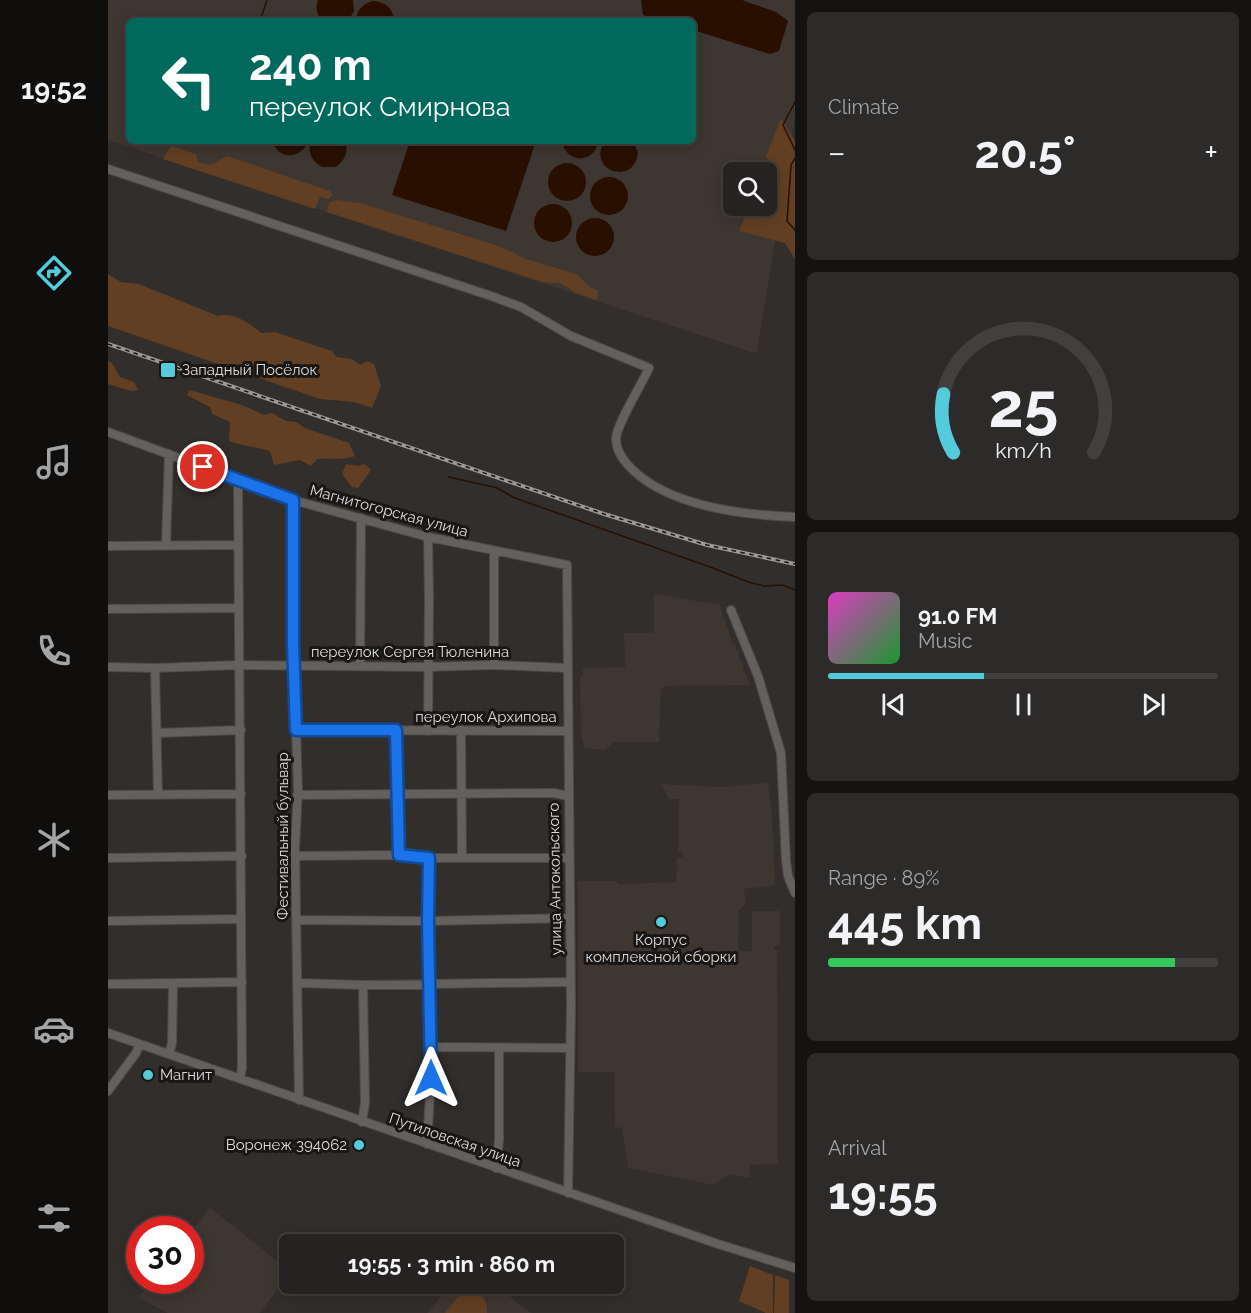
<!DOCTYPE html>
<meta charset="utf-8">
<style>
:root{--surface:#252221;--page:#2d2a2a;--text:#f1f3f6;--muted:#a3a4a5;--line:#423f3f;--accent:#53cbdb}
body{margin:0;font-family:Raleway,sans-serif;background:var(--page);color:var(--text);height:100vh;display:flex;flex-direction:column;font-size:22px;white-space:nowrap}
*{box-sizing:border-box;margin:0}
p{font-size:20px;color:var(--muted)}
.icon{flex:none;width:33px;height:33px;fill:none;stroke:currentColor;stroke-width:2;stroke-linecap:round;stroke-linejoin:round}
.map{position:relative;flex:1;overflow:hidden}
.details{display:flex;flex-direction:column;gap:12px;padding:12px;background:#141312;width:456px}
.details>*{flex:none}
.guide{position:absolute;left:18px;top:18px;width:570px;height:126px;border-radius:9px;box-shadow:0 3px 15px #0003,0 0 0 2px var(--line);background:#00695c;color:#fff;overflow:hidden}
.buttons{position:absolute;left:615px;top:162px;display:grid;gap:12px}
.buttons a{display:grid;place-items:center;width:54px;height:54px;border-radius:9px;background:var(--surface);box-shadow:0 3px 15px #0003,0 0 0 2px var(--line);font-size:30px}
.speed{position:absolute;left:18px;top:1216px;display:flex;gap:12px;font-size:30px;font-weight:700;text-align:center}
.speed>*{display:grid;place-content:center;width:78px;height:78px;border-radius:50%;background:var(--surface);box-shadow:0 3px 15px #0003,0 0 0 2px var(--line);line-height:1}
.speed .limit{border:9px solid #d22;background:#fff;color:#111}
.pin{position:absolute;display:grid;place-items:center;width:51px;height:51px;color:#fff;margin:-26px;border:3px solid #fff;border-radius:50%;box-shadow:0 2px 6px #0007}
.me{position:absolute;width:66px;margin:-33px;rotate:0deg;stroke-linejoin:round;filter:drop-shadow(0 0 4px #0008)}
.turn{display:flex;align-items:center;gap:21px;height:126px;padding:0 24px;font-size:27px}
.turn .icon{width:78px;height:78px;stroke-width:2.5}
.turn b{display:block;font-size:42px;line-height:51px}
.big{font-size:45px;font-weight:700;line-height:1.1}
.details .widget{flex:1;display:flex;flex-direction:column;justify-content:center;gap:9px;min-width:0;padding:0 21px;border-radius:9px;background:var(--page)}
.details .dial{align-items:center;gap:0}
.dial svg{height:156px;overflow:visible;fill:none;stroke:var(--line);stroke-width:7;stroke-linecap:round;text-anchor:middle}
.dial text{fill:var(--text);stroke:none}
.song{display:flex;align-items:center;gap:18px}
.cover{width:72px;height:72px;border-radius:9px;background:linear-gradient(135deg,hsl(310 70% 55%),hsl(130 70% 35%))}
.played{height:6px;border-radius:3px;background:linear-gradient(90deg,var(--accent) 40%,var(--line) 40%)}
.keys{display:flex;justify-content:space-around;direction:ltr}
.heat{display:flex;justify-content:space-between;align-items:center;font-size:33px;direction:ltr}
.charge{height:9px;border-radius:4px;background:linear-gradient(90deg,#34c759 89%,var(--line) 0)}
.trip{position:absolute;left:171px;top:1234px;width:345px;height:60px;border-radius:9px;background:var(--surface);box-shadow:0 3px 15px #0003,0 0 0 2px var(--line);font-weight:700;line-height:60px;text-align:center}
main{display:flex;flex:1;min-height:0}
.tab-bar{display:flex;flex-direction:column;width:108px;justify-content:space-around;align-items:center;background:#0f0e0d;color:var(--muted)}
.tab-bar .icon{width:42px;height:42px}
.tab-bar .on{color:var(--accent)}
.tab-bar b{font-size:27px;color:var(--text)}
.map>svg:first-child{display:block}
.built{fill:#3e3630;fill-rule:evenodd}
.green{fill:#623f23}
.water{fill:#290f00}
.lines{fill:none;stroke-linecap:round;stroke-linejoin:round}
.stream{stroke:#290f00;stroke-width:1.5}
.minor-casing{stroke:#4c4948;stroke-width:10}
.minor{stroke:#63605e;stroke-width:8}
.rail-casing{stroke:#9b9897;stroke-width:4}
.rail{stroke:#181716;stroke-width:1.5;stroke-dasharray:4.5;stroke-linecap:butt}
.route-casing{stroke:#114b97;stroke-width:15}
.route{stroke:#1a73e8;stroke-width:10}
.poi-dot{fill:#53cbdb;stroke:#181716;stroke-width:2}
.labels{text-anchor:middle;stroke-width:6;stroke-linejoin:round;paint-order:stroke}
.poi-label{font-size:15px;fill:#dddbda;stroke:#181716;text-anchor:start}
.street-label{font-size:15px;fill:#dddbda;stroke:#181716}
</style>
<main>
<nav class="tab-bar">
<b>19:52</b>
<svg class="icon on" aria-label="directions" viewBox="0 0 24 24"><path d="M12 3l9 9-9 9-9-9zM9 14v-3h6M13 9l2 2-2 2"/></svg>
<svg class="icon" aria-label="music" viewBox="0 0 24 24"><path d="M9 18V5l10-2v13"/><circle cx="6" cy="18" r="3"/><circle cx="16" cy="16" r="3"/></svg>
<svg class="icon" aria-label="phone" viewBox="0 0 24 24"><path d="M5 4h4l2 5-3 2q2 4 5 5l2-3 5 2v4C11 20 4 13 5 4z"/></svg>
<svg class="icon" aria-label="climate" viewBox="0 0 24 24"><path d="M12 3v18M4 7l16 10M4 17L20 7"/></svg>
<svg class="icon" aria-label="car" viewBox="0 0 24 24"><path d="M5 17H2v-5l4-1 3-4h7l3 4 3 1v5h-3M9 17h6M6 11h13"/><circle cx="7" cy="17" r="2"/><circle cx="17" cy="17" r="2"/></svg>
<svg class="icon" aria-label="filters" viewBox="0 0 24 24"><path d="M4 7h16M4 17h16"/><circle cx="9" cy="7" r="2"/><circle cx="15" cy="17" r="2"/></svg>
</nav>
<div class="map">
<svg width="687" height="1313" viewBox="0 0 687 1313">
<rect width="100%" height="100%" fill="#312e2c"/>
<!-- built -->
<path class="built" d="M0 0H687V117L649 352 646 353 0 140ZM21 21H585V141H21ZM626 172H658V206H626Z
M546 594 612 605 625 645H628V651H630L633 662H635V668L642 685 556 686 553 689 551 742H506L497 750 476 748 473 736 472 676H475V668L517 667 516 633H546Z
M660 783 664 816 667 885 636 889 638 904 631 910 630 951H644V911H672V945L666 946V950H669L670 1164 642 1165 641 1178 621 1174 606 1185 520 1168 514 1128 507 1127 506 1072H470V881H508L512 884 568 882 569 858 575 857V852H570L571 799H561L553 784 613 787Z
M102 1208 181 1270V1273L152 1313H60L30 1298 43 1281H82L83 1232Z
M343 1284H386L423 1313H319Z"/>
<!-- green -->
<path class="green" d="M673 118 687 141V259L677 243 631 231 641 206H658L659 185 672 177 668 165 658 157Z
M63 146 88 154 90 162 102 165 119 156 222 191 225 194 221 199 212 197 207 209 55 159Z
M229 200 252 203 391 246 418 259 468 274 482 287 490 291 489 300 468 293 452 283 435 282 219 212 221 203Z
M0 274 13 282 31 284 110 316C125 311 143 324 153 333L167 332 224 351 228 357 244 359 252 365 259 361 266 364 273 386 264 408 246 402 212 399 0 326Z
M0 361 4 363 12 377 26 382 30 390 23 391 0 384Z
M81 390 134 405 156 415 164 413 178 421 188 422 197 428 241 443 247 456C234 461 222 457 209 459L203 466 192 460 166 465 162 451C148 447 134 446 121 441L122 422 104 414 102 407 79 395Z
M238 464 250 466 257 464 263 470 250 488 244 487 234 474Z
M642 1266 665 1275V1313H658L631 1301Z
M667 1275 681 1280V1313H666Z
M359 1292C373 1292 380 1299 379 1313H337L349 1298Z"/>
<!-- water -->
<path class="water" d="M210 0H245L246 11 240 21H215C209 15 207 8 210 0Z
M533 0H634L668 12 680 21 671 51 662 54 585 30V21H555L535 15Z
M265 1C278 2 285 8 286 21H248C249 10 255 3 265 1Z
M164 141H201C193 159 171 161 164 141Z
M203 141H237C241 152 237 160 228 167H214C204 161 199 153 203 141Z
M302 141H428L398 231 284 195Z
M491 141C486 164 459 164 454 142Z
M497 141H525L530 152C527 188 477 170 497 141Z
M440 182a19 19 0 1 1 38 0a19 19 0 1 1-38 0Z
M482 196a19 19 0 1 1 38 0a19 19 0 1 1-38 0Z
M426 223a19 19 0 1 1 38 0a19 19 0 1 1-38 0Z
M468 237a19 19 0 1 1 38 0a19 19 0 1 1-38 0Z"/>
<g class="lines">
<!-- stream -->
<path class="stream" d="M152 21 159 0
M687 102 675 125 687 150
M687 158 683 165 679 221 687 230
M341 477 389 488 407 498 605 568 640 582 656 586 675 585 687 590"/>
<defs>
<path id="minor" d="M0 169 383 296 413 307 463 336 541 368C534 384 508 425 508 439 508 449 513 457 519 464 556 506 634 515 687 517
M0 432 185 500 320 537 459 565 463 1006 460 1193
M130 480 134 1068 132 1078
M185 500 186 665 190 790 187 848 191 1100
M320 537 321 599 320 731
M58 545 61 454
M0 546 130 545
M386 552V665
M0 609 131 608
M623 610 650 676 673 753 678 861 680 876 687 893
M252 666 253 518
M0 667 47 668 132 665 320 667 386 665 459 668
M47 668 50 795
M188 730 460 731
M288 730 291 855
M353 730 354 858
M49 733 133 730
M0 795 133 794
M189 795 446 793 460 796
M188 856 291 855 321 858H461
M0 858 134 856
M189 920 320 921 462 918
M0 921 133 919
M190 983 255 985 462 982
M0 984 134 982
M0 1033 610 1244 687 1268
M323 1047 462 1048
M61 1054 64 1043 65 984
M0 1091 28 1053 32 1044
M254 1122 257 1103 255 985
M319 1144 323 1078 320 921 321 858
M388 1168 391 1140V1048"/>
</defs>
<!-- minor casing -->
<use href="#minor" class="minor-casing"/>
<!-- minor -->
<use href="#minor" class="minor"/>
<defs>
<path id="rail" d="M0 344 496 514 599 545 687 564"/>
</defs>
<!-- rail casing -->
<use href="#rail" class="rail-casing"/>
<!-- rail -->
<use href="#rail" class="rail"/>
</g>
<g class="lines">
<defs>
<path id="route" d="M95 467 185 500V644L188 730H288L291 855 321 858 320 921 323 1078"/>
</defs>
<!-- route casing -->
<use href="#route" class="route-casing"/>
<!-- route -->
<use href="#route" class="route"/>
</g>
<!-- markers -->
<g class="poi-dot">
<rect x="52" y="362" width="16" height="16" rx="3"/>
<circle cx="553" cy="922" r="6"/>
<circle cx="40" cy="1075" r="6"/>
<circle cx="251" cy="1145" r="6"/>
</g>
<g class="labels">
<!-- poi labels -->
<g class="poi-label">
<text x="74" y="375">Западный Посёлок</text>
<text x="553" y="945" text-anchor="middle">Корпус<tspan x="553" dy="17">комплексной сборки</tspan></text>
<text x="52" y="1080">Магнит</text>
<text x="239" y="1150" text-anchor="end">Воронеж 394062</text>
</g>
<!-- street labels -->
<g class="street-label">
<text transform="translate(281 511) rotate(15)" y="5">Магнитогорская улица</text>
<text x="302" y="657">переулок Сергея Тюленина</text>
<text x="378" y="722">переулок Архипова</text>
<text transform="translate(175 836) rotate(-90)" y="5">Фестивальный бульвар</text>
<text transform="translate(447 879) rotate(-91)" y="5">улица Антокольского</text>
<text transform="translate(347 1140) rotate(19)" y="5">Путиловская улица</text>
</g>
</g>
</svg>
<div class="buttons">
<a><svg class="icon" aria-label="search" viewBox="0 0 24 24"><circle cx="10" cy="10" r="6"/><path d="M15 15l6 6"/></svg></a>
</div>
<div class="speed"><div class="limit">30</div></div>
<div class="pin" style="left:95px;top:467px;background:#d93025"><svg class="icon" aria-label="arrive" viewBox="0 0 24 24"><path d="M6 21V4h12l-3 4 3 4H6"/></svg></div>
<svg class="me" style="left:323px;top:1078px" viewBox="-20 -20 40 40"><path d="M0-17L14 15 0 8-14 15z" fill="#1a73e8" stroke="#fff" stroke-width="4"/></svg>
<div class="trip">19:55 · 3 min · 860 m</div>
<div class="guide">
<div class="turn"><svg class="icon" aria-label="left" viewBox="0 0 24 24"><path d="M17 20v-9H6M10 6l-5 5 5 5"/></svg><div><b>240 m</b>переулок Смирнова</div></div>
</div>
</div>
<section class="details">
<div class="widget"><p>Climate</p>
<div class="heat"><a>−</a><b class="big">20.5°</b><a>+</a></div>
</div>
<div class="widget dial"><svg viewBox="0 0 100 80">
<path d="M14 69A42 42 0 1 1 86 69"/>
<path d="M14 69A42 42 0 0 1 9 39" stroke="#53cbdb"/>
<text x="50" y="56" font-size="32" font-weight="700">25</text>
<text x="50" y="72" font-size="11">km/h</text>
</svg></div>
<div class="widget">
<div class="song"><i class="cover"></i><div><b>91.0 FM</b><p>Music</p></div></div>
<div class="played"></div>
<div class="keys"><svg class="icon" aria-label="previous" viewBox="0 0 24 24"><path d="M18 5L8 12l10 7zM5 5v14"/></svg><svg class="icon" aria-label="pause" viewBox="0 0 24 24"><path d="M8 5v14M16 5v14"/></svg><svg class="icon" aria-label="next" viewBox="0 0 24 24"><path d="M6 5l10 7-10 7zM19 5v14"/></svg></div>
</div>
<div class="widget"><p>Range · 89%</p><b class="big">445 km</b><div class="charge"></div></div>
<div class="widget"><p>Arrival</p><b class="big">19:55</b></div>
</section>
</main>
